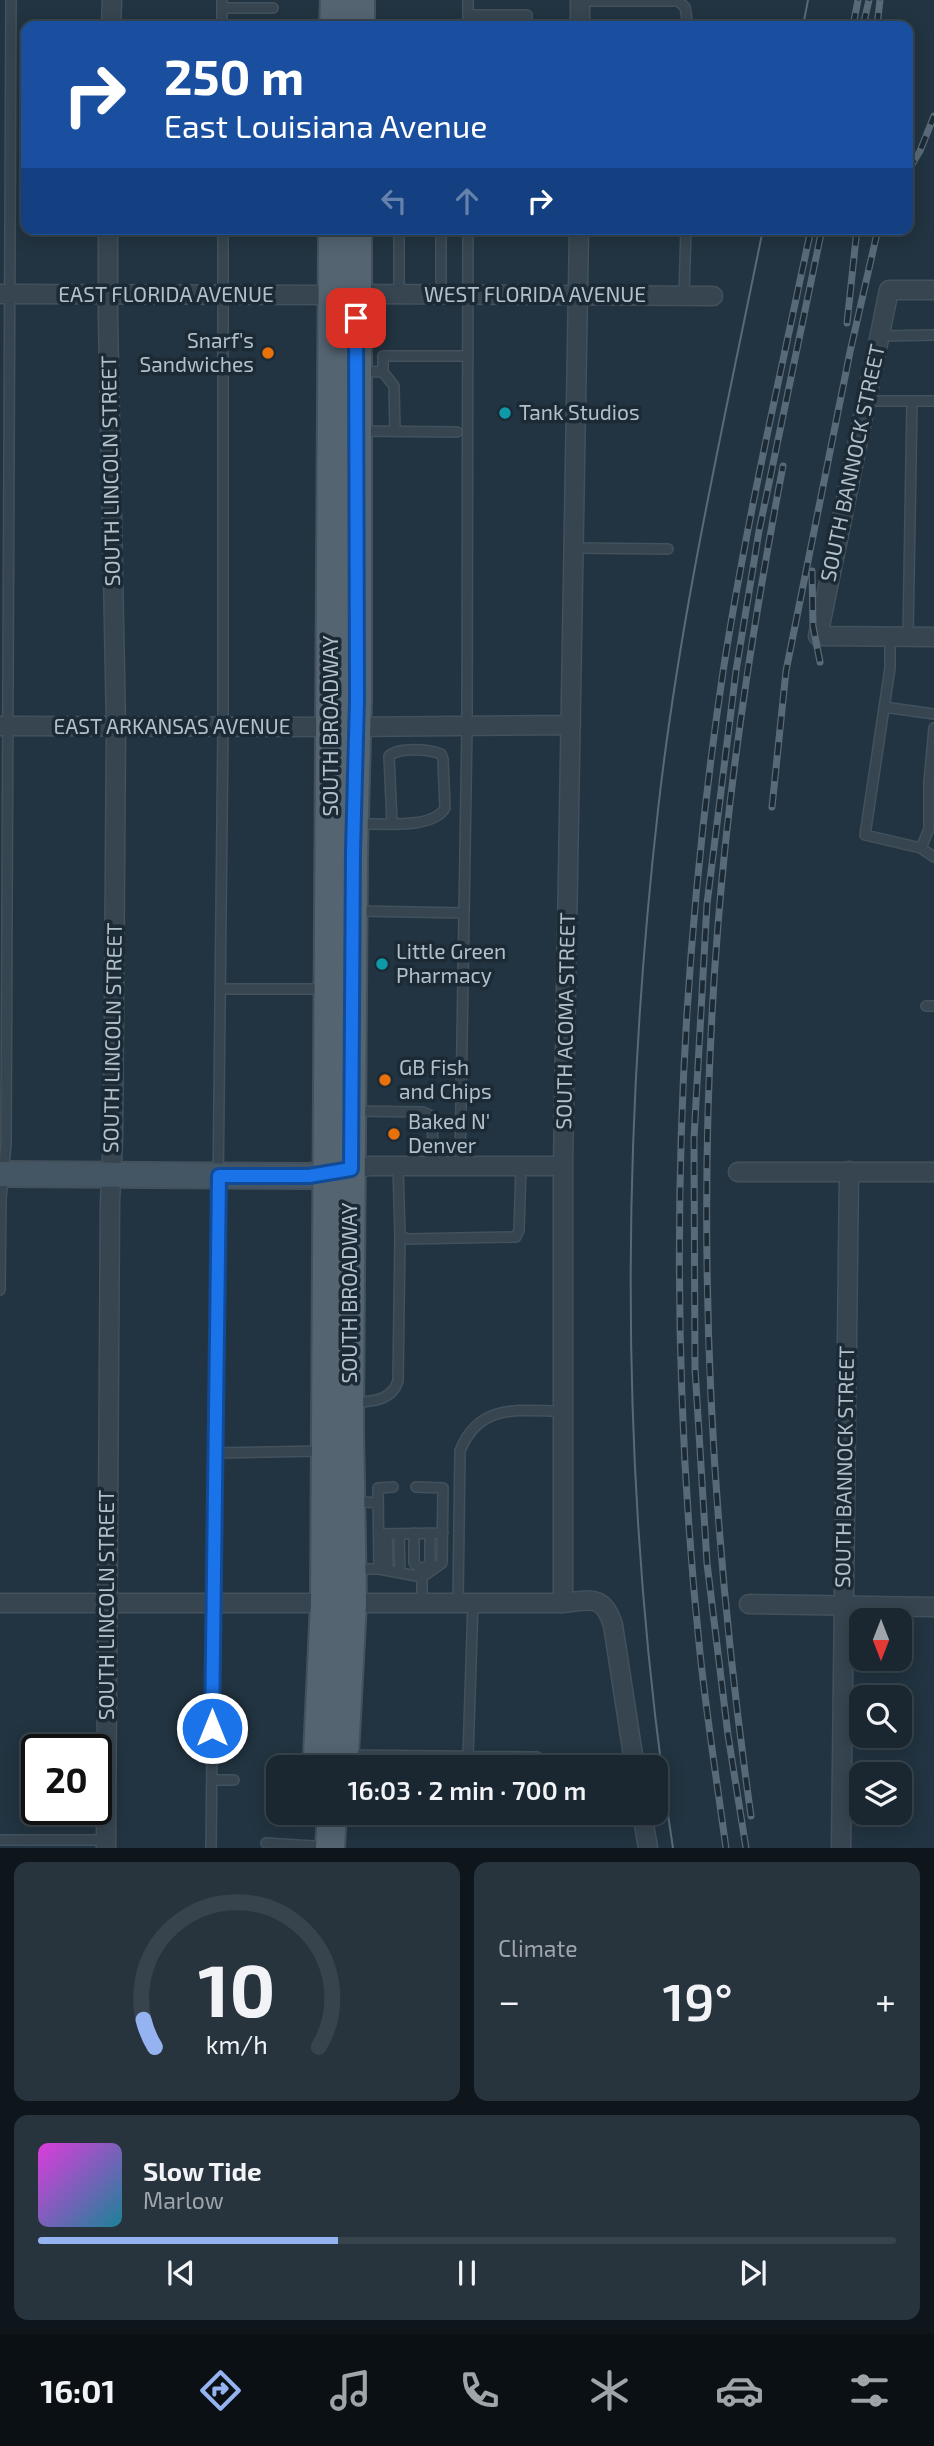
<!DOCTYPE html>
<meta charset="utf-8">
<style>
:root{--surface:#1a2731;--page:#27333d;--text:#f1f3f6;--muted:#9fa5ab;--line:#38444d;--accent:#95b2f1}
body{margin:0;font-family:"Exo 2",sans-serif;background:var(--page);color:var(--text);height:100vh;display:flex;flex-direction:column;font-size:26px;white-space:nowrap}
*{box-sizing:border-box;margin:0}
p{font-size:23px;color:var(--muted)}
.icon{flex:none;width:38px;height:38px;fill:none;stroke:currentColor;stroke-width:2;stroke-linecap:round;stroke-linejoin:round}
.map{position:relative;height:1848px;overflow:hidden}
.side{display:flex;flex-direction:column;gap:14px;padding:14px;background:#0e151b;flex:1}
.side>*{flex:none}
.hud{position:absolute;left:21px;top:21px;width:892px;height:214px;border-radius:14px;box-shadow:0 4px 18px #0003,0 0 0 2px var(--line);background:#1a4fa0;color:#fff;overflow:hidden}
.needle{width:46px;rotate:180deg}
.fabs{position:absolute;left:849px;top:1608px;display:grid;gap:14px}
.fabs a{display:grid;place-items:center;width:63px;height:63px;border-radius:14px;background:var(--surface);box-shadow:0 4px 18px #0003,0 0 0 2px var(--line);font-size:35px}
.speed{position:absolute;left:21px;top:1734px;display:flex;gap:14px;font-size:35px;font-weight:700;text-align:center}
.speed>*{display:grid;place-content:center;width:91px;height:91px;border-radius:50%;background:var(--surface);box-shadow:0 4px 18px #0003,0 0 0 2px var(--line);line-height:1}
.speed .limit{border:4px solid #111;border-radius:10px;background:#fff;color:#111}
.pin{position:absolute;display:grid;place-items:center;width:60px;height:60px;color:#fff;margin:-30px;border-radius:14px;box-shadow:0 4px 10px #0006}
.me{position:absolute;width:77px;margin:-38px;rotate:0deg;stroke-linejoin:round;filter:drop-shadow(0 0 5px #0008)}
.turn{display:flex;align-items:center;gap:24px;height:147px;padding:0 28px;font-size:32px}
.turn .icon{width:91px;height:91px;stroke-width:2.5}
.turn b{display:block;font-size:49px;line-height:60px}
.lanes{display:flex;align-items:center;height:66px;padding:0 28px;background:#0003;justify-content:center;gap:35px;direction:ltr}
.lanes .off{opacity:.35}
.big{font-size:52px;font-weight:600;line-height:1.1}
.side .widget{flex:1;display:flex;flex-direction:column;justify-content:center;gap:10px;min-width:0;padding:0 24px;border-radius:14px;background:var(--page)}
.side .dial{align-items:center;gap:0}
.dial svg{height:182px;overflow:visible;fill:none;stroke:var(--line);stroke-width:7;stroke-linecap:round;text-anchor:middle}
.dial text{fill:var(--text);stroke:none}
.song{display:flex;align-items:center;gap:21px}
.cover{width:84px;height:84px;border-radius:10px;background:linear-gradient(135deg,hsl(300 70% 55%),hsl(190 70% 35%))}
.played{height:7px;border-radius:4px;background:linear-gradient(90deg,var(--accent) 35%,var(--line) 35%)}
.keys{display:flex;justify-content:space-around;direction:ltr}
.heat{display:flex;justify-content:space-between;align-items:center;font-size:38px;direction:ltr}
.side .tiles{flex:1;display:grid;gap:14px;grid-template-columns:1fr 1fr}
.widget:last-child{grid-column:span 2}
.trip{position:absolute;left:266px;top:1755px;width:402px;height:70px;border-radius:14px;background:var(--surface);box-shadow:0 4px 18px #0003,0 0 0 2px var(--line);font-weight:600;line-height:70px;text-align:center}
.menu{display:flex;height:112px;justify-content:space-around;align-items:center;background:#0a1014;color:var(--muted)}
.menu .icon{width:49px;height:49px}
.menu .on{color:var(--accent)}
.menu b{font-size:32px;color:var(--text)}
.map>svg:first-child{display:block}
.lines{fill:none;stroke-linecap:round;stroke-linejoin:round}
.lane-casing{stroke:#42515c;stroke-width:12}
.street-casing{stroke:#42515c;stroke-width:21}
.secondary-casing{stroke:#42515c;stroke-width:28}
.primary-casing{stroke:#42515c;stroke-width:32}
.lane{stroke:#364550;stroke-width:9}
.street{stroke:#364550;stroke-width:18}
.secondary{stroke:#445564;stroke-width:24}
.primary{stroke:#546471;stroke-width:28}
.tram{stroke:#586a78;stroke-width:2}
.rail-casing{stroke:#586a78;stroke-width:7}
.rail{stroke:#1b2a35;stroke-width:4.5;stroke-dasharray:13;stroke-linecap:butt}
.route-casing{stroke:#114b97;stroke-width:18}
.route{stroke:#1a73e8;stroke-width:12}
.food-dot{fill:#e8710a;stroke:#1b2a35;stroke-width:2.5}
.culture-dot{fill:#0f9aa8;stroke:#1b2a35;stroke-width:2.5}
.labels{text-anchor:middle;stroke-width:7;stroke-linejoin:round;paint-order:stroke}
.street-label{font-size:21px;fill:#b2c0cb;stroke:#1b2a35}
.poi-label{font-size:21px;fill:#b2c0cb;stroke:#1b2a35;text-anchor:start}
</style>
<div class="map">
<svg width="934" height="1848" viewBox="0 0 934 1848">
<rect width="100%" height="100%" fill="#223441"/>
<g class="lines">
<defs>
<path id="lane" d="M222 0V26
M580 1H678L685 7 688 26
M222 8H273
M468 15H527V26
M468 26V0
M399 229V294
M441 294V229
M684 296 686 229
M880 336 934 335
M361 371 383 372 394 386 395 431
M383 372V356H468
M866 401H912L908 637
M912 401H934
M361 431 457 432
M574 548 668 549
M890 637V668L865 835 921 848 934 857
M884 707 934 714
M356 824C379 823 433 830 445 808L443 759 441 754C429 749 399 747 389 756L392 823
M921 848 929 829V782L934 728
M358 911 464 913
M221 989H326
M926 1006H934
M354 1111 423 1112 430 1115 432 1121 434 1166
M398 1166 400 1236 408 1239 516 1237 519 1230 521 1166
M460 1166 467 726 468 229
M0 1290 1 1199 6 1144 11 0
M351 1403C371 1401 391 1402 398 1381L400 1236
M215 1453 321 1451
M416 1487 443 1488 442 1563 422 1577
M352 1501 378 1503
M414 1533V1563L422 1570
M379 1534 443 1533
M387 1534 388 1570
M399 1534 400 1573
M356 1569H379L422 1577V1603
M379 1569 378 1488 393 1487
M422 1577V1570L430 1563V1533
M458 1603 460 1451C479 1402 519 1411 563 1411
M346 1755 537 1757
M468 1756 473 1603
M212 1780H234
M0 1840H106
M266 1843 328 1847
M211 1848 223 727V229"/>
<path id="street" d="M111 26 112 0
M580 26V0
M934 290H889L818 636 934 637
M0 294 332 295
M357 294 713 296
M0 726 344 727 571 725
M351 1169 370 1166H563
M738 1172H934
M0 1603H563C591 1600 603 1594 613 1625L635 1768
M563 1603V1166L579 229
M749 1604 934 1607
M642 1813 648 1848
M106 1848 110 1201 113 1139 116 726 108 318V229
M841 1848 849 1171"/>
<path id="secondary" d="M0 1174 309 1176 345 1170"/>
<path id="primary" d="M334 26 335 0
M360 26V0
M320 1768 318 1755 325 1603 333 229
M342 1768 344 1755 352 1603 349 1427 353 851 357 700V229
M330 1848 332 1813"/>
</defs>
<!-- lane casing -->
<use href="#lane" class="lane-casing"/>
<!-- street casing -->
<use href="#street" class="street-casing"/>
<!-- secondary casing -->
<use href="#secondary" class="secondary-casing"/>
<!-- primary casing -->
<use href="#primary" class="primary-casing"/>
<!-- lane -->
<use href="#lane" class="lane"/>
<!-- street -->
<use href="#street" class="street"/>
<!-- secondary -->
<use href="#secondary" class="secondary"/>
<!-- primary -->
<use href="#primary" class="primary"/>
<!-- tram -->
<path class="tram" d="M803 26 808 0
M673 1848C620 1504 619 1155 658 810 680 614 724 422 763 229"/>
<defs>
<path id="rail" d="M853 26 858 0
M863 26 869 0
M877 26 880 0
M908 171 920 151 934 116
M847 323 857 229
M812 571 813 626 820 662
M772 807 786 671 850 352 878 229
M751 1816C709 1520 694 1224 718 925 730 771 754 618 783 466
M726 1848C717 1783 707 1718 700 1653 666 1327 675 995 723 672 746 523 780 376 811 229
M746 1848 728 1735 707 1563 695 1368 694 1138 707 904 736 671 759 531 822 229"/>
</defs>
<!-- rail casing -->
<use href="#rail" class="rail-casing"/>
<!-- rail -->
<use href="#rail" class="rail"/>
</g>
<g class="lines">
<defs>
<path id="route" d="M212 1728 219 1176H309L351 1169 353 851 357 700 356 318"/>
</defs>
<!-- route casing -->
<use href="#route" class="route-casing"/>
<!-- route -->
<use href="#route" class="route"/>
</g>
<!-- markers -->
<g class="food-dot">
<circle cx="268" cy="353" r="7"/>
<circle cx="385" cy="1080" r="7"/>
<circle cx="394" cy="1134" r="7"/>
</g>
<g class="culture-dot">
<circle cx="505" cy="413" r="7"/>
<circle cx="382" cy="964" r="7"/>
</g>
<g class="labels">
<!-- street labels -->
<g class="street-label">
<text x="166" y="302">EAST FLORIDA AVENUE</text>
<text x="535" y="302">WEST FLORIDA AVENUE</text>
<text transform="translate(853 463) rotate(-78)" y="7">SOUTH BANNOCK STREET</text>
<text transform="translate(111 471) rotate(-91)" y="7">SOUTH LINCOLN STREET</text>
<text transform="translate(331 726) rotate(-90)" y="7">SOUTH BROADWAY</text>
<text x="172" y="734">EAST ARKANSAS AVENUE</text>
<text transform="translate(566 1021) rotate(-89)" y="7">SOUTH ACOMA STREET</text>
<text transform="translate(113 1038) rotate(-89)" y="7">SOUTH LINCOLN STREET</text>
<text transform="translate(350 1293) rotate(-90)" y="7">SOUTH BROADWAY</text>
<text transform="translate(845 1467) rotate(-89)" y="7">SOUTH BANNOCK STREET</text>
<text transform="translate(107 1605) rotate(-90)" y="7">SOUTH LINCOLN STREET</text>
</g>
<!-- poi labels -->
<g class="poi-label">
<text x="254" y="348" text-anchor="end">Snarf's<tspan x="254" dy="24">Sandwiches</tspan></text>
<text x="519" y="420">Tank Studios</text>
<text x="396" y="959">Little Green<tspan x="396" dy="24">Pharmacy</tspan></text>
<text x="399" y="1075">GB Fish<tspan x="399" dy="24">and Chips</tspan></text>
<text x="408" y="1129">Baked N'<tspan x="408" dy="24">Denver</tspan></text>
</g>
</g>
</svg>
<div class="fabs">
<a><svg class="needle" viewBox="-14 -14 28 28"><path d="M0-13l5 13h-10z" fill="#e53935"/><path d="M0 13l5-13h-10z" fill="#9fa5ab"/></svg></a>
<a><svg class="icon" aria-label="search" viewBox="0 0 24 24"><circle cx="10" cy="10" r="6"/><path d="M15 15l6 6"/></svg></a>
<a><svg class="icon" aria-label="layers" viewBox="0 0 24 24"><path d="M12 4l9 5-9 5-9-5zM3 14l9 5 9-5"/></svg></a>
</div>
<div class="speed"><div class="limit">20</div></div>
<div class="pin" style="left:356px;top:318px;background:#d93025"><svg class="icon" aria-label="arrive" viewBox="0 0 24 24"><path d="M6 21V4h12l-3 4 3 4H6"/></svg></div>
<svg class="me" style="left:212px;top:1728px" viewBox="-20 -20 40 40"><circle r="17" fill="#1a73e8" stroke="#fff" stroke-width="3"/><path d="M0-11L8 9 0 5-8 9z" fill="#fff"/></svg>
<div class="trip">16:03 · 2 min · 700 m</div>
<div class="hud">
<div class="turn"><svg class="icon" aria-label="right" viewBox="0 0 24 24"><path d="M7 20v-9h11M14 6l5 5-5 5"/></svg><div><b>250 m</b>East Louisiana Avenue</div></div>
<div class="lanes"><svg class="icon off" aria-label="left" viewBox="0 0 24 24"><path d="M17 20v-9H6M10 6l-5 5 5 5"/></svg><svg class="icon off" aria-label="ahead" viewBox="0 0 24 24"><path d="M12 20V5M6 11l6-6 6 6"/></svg><svg class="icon" aria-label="right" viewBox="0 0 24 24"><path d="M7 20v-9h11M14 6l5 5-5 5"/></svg></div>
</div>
</div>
<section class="side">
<div class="tiles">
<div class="widget dial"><svg viewBox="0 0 100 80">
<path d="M14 69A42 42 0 1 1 86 69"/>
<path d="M14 69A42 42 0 0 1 9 57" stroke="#95b2f1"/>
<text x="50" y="56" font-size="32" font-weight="700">10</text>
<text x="50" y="72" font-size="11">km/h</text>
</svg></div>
<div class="widget"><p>Climate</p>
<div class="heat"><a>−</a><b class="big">19°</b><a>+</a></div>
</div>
<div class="widget">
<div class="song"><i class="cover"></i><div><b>Slow Tide</b><p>Marlow</p></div></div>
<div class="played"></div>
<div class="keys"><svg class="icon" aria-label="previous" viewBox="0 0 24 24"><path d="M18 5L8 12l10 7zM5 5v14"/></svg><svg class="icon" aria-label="pause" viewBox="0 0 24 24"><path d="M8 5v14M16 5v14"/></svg><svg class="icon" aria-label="next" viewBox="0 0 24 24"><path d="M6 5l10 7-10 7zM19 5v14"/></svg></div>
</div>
</div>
</section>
<nav class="menu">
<b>16:01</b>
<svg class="icon on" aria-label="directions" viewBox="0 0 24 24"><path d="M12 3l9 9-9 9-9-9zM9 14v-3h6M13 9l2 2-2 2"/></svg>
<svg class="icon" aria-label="music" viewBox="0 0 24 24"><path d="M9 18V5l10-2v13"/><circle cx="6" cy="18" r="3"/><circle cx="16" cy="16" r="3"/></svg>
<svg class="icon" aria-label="phone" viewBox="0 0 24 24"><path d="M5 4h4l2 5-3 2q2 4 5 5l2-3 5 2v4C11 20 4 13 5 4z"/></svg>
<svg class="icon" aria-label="climate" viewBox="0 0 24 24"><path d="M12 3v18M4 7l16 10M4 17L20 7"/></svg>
<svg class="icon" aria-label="car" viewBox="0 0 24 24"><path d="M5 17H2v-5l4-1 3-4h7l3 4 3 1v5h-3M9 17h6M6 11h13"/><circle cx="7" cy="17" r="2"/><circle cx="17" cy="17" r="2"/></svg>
<svg class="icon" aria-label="filters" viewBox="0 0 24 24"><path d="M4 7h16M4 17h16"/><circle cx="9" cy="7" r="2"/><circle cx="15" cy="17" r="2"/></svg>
</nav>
